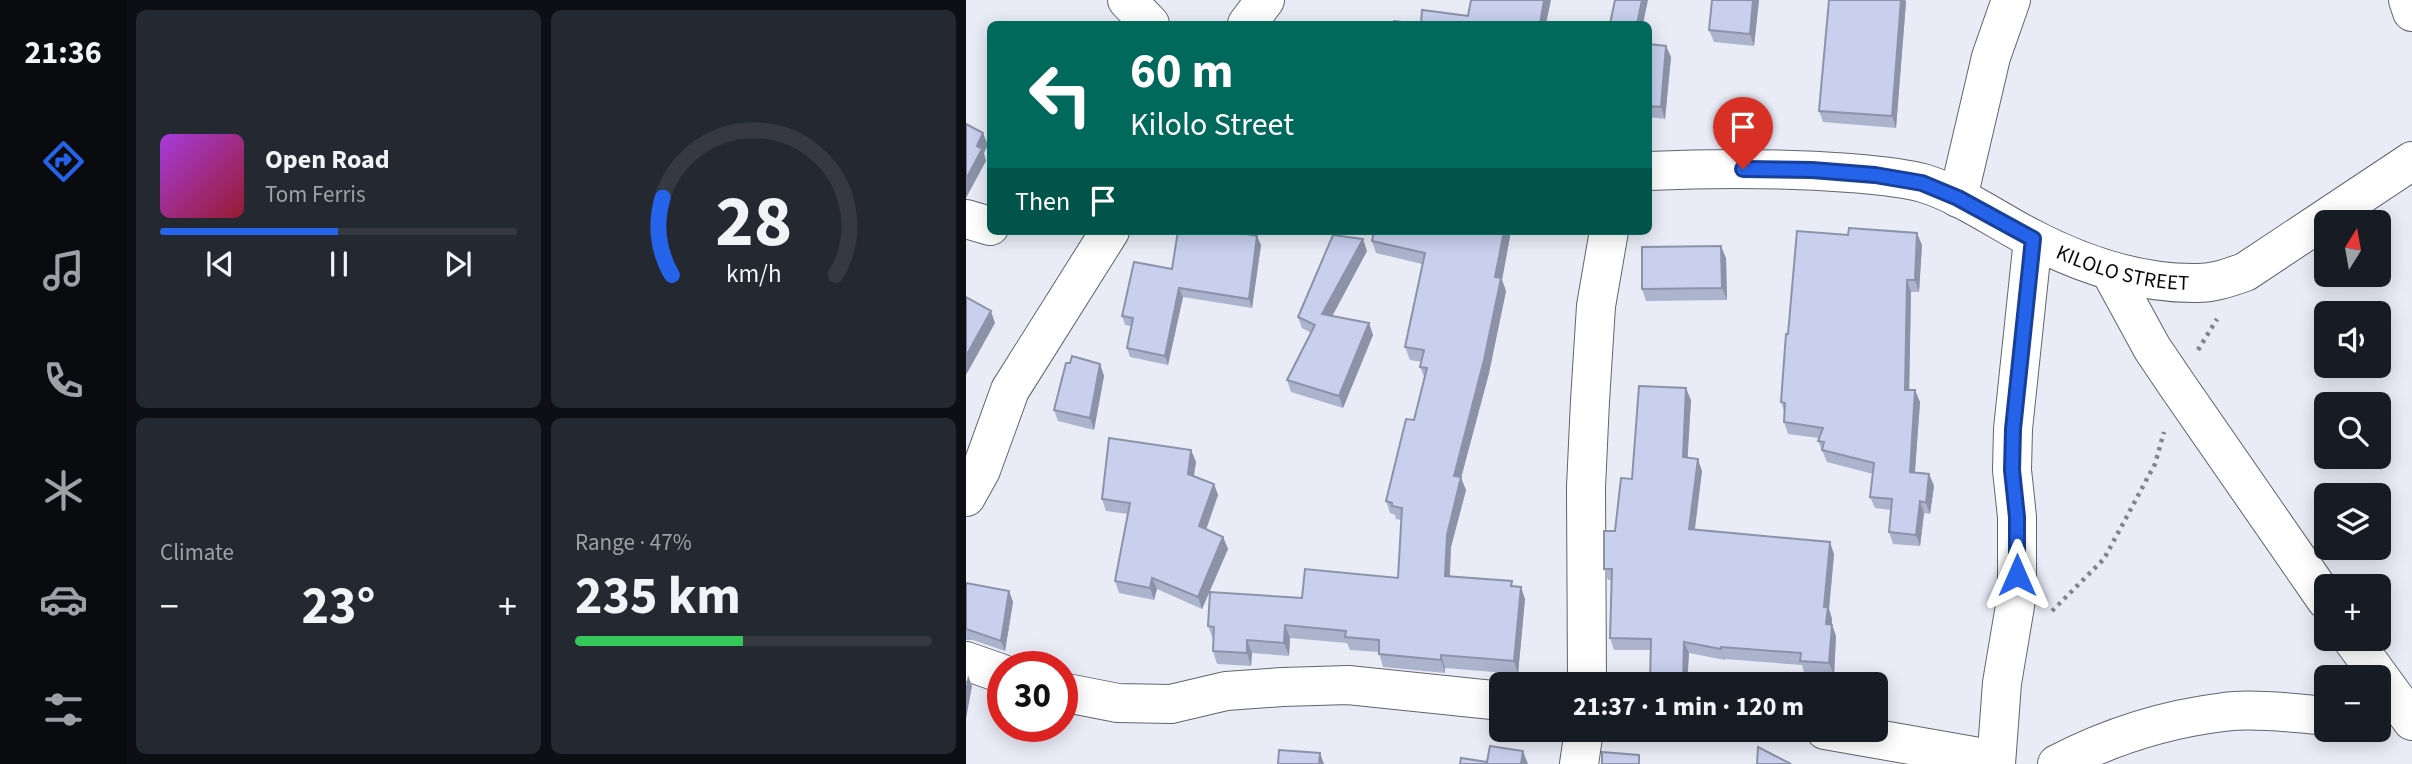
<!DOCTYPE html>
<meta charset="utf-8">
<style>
:root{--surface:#171b24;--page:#242831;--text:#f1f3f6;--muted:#9ea1a6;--line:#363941;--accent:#2563eb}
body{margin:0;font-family:"Source Sans 3",sans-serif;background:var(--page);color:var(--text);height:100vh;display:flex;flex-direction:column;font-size:26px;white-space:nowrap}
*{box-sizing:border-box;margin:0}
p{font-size:23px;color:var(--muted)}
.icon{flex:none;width:38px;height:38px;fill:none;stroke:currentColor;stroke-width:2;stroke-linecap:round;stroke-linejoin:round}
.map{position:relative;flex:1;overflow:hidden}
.side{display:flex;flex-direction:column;gap:10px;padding:10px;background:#0d0f14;width:840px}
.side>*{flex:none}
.guide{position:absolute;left:21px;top:21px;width:665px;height:214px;border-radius:10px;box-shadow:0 4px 18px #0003;background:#00695c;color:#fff;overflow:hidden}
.needle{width:46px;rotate:11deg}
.controls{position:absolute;left:1348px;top:210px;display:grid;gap:14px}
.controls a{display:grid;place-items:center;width:77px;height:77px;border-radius:10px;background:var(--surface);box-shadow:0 4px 18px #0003;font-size:35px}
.speed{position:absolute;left:21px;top:651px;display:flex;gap:14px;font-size:35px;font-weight:700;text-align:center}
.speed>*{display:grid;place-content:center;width:91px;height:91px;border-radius:50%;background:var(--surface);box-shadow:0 4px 18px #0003;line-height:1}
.speed .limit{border:10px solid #d22;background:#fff;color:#111}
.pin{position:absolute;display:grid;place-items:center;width:60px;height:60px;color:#fff;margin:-72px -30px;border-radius:50% 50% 50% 0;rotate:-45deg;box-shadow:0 0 7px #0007}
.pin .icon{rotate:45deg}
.me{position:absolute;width:77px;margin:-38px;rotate:0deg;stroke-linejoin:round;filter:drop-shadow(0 0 5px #0008)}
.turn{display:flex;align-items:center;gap:24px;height:147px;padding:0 28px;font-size:32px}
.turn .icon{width:91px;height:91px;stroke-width:2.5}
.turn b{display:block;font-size:49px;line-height:60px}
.then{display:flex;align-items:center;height:66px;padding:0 28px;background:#0003;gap:14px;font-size:26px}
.big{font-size:52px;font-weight:700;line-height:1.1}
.side .card{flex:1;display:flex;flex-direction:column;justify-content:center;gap:10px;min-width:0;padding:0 24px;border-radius:10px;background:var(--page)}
.side .dial{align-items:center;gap:0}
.dial svg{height:182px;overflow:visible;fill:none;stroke:var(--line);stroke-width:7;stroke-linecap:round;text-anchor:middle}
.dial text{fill:var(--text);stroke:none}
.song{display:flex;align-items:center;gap:21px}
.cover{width:84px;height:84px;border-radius:10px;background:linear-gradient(135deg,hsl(280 70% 55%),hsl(350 70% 35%))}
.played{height:7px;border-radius:4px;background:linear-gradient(90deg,var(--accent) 50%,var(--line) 50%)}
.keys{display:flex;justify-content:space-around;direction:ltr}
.heat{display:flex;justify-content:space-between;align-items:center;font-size:38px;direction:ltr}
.charge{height:10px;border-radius:5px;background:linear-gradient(90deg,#34c759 47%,var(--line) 0)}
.side .tiles{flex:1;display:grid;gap:10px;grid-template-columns:repeat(2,1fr)}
.trip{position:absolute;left:523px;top:672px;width:399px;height:70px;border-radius:10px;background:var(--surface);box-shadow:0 4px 18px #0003;font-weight:700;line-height:70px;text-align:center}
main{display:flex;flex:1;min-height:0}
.tab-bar{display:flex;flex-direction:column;width:126px;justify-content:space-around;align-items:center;background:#090b0e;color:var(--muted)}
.tab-bar .icon{width:49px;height:49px}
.tab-bar .active{color:var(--accent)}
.tab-bar b{font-size:32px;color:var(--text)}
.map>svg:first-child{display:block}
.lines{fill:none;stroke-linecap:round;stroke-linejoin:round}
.minor-casing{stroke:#61646d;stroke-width:40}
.tertiary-casing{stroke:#61646d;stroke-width:40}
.path{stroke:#82848c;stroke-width:4.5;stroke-dasharray:3.5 5;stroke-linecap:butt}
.minor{stroke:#fff;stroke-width:38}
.tertiary{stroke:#fff;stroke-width:38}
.wall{fill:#acb3cd}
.shaded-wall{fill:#8c92a7}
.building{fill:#c8d0ee;stroke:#8c92a7;stroke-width:2}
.route-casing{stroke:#184099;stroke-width:18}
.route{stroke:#2563eb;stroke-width:12}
.labels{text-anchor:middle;stroke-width:5;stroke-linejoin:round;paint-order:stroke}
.street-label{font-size:21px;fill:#0a0b0f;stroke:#f8f9fe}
</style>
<main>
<nav class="tab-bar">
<b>21:36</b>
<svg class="icon active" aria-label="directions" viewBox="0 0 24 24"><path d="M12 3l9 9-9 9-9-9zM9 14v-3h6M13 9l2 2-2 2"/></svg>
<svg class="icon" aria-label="music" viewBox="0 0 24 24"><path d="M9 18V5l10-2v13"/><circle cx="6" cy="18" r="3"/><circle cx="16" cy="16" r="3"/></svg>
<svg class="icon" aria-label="phone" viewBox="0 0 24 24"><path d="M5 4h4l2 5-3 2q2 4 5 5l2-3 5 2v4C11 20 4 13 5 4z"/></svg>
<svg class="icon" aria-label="climate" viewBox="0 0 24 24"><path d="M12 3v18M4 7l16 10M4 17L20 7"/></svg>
<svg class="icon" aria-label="car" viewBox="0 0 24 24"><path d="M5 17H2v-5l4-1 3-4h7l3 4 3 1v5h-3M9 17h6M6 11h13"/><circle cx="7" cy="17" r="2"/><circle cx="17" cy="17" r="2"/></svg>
<svg class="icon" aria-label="filters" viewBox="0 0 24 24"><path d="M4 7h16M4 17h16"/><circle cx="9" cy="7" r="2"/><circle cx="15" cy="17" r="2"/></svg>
</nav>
<section class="side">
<div class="tiles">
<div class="card">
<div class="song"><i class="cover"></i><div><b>Open Road</b><p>Tom Ferris</p></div></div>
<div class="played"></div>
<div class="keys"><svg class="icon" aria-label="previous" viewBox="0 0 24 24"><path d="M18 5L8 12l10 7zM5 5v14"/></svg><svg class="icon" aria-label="pause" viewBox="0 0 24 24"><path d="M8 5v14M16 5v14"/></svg><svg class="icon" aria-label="next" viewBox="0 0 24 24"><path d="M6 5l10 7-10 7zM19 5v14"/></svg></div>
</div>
<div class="card dial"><svg viewBox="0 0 100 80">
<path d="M14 69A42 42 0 1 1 86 69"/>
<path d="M14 69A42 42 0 0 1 10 35" stroke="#2563eb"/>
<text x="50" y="56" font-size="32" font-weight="700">28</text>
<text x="50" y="72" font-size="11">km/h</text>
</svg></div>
<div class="card"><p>Climate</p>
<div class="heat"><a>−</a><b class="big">23°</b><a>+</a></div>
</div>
<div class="card"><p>Range · 47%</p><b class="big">235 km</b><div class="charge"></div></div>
</div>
</section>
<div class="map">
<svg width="1446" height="764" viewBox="0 0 1446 764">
<rect width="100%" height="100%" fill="#e9ecf7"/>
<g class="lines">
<defs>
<g id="minor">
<path d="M161 0 184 24"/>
<path d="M281 24 299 0"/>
<path id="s1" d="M682 171C749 168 817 168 884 173 907 175 934 177 957 183 996 195 1030 220 1065 238 1115 264 1171 283 1227 283 1245 284 1262 278 1279 272L1446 161"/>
<path d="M992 198 1025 57 1045 0"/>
<path d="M0 219 24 226"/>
<path d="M1144 271 1186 348 1211 385 1360 600"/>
<path d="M0 497 15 470 44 390 144 231"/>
<path d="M1386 639 1446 721"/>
<path d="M0 661 37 674"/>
<path d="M621 684 620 487 624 401 630 306 643 231"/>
<path d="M96 692 152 703 205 704 260 691 317 687 382 685 536 701"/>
<path d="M859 730 1030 760"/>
<path d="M613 764 618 730"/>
<path d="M1030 764 1036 683 1051 594V517L1046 470 1047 429 1067 239"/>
<path d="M1091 764C1143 737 1200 719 1258 712 1285 708 1333 713 1360 716"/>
</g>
<path id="tertiary" d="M1442 0 1446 12"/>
</defs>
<!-- minor casing -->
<use href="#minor" class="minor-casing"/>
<!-- tertiary casing -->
<use href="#tertiary" class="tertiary-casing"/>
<!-- path -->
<path class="path" d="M1232 350 1251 319
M1086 611 1138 559 1189 464 1198 432"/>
<!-- minor -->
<use href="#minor" class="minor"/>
<!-- tertiary -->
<use href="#tertiary" class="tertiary"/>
</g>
<!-- wall -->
<path class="wall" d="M793 0 788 46 748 42 743 30Z
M863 0H939L940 2 930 128 857 122 853 111Z
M682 44 700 46 705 57 699 119 682 117Z
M485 231H545L536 280 540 291 523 373 495 478 500 490 485 547 484 576 548 586 559 599 552 674 479 668V673L417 667 413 652 384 650 381 643 324 638 323 656 286 653 285 666 251 664 247 651V639L242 626 336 598 432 578 435 520 430 519 429 515 424 513 420 501 448 420 459 379 454 367 456 362 444 360 439 347 456 264 410 253 406 241 485 232Z
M295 245 286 308 217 297 202 365 164 357 161 348 165 326 159 325 156 316 206 269Z
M956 245 953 292H945L943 390H949L954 402 949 472 963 474 968 486 964 514 958 513 954 546 927 544 923 532 925 510 909 508 904 497 907 474 861 462 852 441 853 438 822 434 818 422V411L815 402 822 334Z
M401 251 366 316 403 323 407 335 377 408 325 392 321 380 345 333 336 328 332 317Z
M760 258 761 300 680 301 676 289Z
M134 364 138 376 128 430 92 421 88 410Z
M725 400 721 458 736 471 729 530 868 554 863 609 866 619V625L870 636 868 675 838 672 836 665 759 659V660L723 653 721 684H684L685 650H648L644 638 645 580H642L638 569 649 531 666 479Z
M225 450 230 462 228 476 248 484 252 495 240 530 257 537 262 549 236 609 191 589 188 600 153 593 149 581 162 514 140 511 136 499Z
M0 583 43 591 47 602 39 651 7 640H0Z"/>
<!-- shaded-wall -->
<path class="shaded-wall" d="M578 0H585L580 24H574Z
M676 0H682L677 24H671Z
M787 0H793L788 46 784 34Z
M935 0H939L940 2 930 128 926 116Z
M700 46 705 57 699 119 695 107Z
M17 133 22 145 18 153 20 161 0 198V179L11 146Z
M538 231H545L536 280 540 291 523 373 495 478 500 490 485 547 483 588 479 576 481 535 488 476Z
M951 233 956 245 953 292 949 280Z
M291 236 295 245 286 308 283 299Z
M397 239 401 251 361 326 356 314Z
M755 246 760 258 761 300 756 288Z
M941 280 945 292 943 401 939 390Z
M213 288 217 297 202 365 199 356Z
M25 311 29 323 0 375V356Z
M403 323 407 335 377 408 373 396Z
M134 364 138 376 128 430 124 418Z
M720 388 725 400 721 469 717 457Z
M949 390 954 402 948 483 944 472Z
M225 450 230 462 226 486 222 474Z
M732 459 736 471 727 541 723 529Z
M963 474 968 486 964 514 960 503Z
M248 484 252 495 237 538 233 526Z
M954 501 958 513 954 546 950 535Z
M257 537 262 549 236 609 232 597Z
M864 542 868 554 863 609 866 619 865 636 860 624 858 607Z
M186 578 191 589 188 600 184 588Z
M555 587 559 599 552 674 548 661Z
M43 591 47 602 39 651 35 641Z
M319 625 324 638 323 656 318 643Z
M866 625 870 636 868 675 863 663Z
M281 640 286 653 285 666 281 653Z
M718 642 723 653 721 684H717Z
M475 655 479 668V673L475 660Z
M2 675 6 686 0 719V686Z
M557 751 562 764H555Z
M354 753 358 764H353Z"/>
<!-- building -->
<path class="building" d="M505 0H578L574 24H455L456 10 502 16Z
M649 0H676L671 24H644Z
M746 0H787L784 34 743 30Z
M863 0H935L926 116 853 111Z
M428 21 451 24H427Z
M682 44 700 46 695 107 682 106Z
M0 124 17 133 11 146 16 149 0 179Z
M883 228 951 233 949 280H941L939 390H949L944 472 963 474 960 503 954 501 950 535 923 532 926 499 904 497 908 463 856 450 858 442 852 441 857 428 818 422 819 403 815 402 820 334H822L831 231 882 235Z
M212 231H264L291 236 283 299 213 288 199 356 161 348 167 318 156 316 168 262 206 269Z
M408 231H480L485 232V231H538L529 277 535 278 518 360 488 476 495 477 481 535 479 576 546 581 545 586 555 587 548 661 475 655V660L413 654V640L379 637 380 631 319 625 318 643 281 640V653L247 651 248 627 242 626 244 592 336 598 339 569 432 578 436 508 426 506V503L420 501 440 419 448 420 461 368 454 367 458 350 439 347 459 253 406 241Z
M367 235 397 239 356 314 403 323 373 396 321 380 349 325 332 317Z
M755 246 756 288 676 289V247Z
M0 297 25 311 0 356Z
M106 356 134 364 124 418 88 410 100 363H104Z
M673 386 720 388 717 457 732 459 723 529 864 542 858 607H862L860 624 866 625 863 663 834 661 835 653 755 647V649L718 642 717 684H684L685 639 644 638 646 569H638V531H649L655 478 666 479Z
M143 438 225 450 222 474 248 484 233 526 257 537 232 597 186 578 184 588 149 581 164 503 136 499Z
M0 583 43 591 35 641 0 629Z
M524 746 557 751 555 764H494L495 758 521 762Z
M792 747 825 764H791Z
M313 750 354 753 353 764H312Z
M636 752 673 755V764H636Z"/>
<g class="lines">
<defs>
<path id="route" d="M777 169 846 170 909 175 956 183 992 198 1067 239 1047 429 1046 470 1051 517V575"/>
</defs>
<!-- route casing -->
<use href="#route" class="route-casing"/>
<!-- route -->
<use href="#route" class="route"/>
</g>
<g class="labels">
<!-- street labels -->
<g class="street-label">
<text dy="7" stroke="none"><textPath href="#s1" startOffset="495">KILOLO STREET</textPath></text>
</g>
</g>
</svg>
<div class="controls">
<a><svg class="needle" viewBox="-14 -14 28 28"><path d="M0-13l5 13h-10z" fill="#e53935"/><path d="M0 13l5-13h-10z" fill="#9ea1a6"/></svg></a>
<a><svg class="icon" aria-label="sound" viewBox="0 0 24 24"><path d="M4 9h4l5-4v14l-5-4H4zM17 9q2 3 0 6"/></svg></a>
<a><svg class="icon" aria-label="search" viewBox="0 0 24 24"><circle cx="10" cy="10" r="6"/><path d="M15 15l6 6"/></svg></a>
<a><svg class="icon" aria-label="layers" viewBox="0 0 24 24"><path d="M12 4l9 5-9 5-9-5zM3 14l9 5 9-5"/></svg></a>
<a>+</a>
<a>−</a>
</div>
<div class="speed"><div class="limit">30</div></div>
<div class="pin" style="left:777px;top:169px;background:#d93025"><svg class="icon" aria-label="arrive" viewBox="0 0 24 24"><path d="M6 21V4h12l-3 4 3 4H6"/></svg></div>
<svg class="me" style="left:1051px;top:575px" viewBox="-20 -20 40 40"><path d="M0-17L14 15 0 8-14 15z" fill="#2563eb" stroke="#fff" stroke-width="4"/></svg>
<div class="trip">21:37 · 1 min · 120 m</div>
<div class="guide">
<div class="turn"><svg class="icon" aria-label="left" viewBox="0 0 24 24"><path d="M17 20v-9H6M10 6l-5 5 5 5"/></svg><div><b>60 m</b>Kilolo Street</div></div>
<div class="then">Then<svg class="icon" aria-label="arrive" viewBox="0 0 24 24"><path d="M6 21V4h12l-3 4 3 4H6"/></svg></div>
</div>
</div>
</main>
